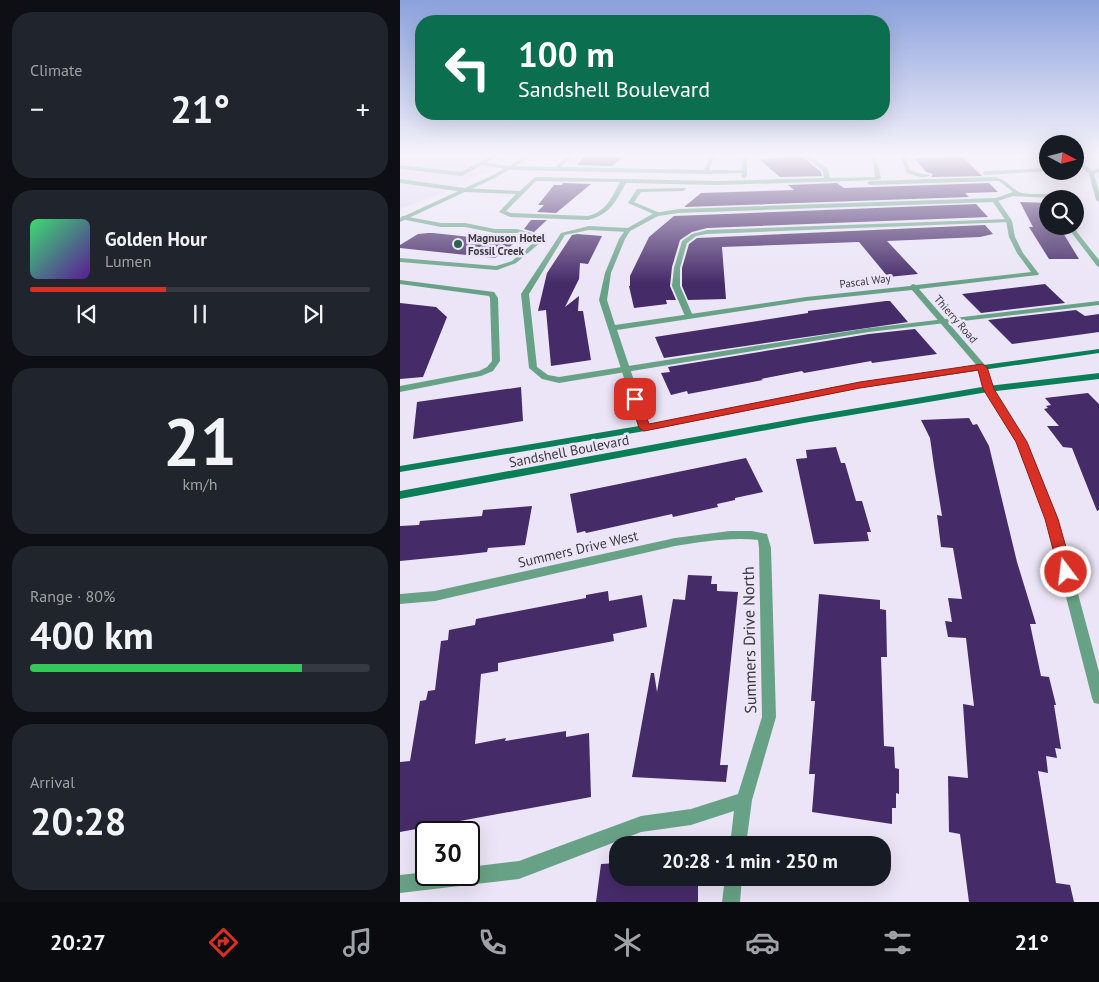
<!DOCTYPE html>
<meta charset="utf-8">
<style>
:root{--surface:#171b24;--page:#20242c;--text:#f1f3f6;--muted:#9ea1a6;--line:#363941;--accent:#d93025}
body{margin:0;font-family:"PT Sans",sans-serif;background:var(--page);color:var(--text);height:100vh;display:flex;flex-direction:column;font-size:19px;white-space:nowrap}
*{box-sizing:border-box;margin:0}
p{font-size:16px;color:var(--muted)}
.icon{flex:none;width:28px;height:28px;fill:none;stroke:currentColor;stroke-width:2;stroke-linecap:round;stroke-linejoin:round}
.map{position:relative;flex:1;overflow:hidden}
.drawer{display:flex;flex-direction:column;gap:12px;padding:12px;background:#0d0f14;width:400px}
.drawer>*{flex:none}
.top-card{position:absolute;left:15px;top:15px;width:475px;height:105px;border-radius:20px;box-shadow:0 5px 20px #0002;background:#0b6e4f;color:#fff;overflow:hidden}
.needle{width:32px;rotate:97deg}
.controls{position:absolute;left:639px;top:135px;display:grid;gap:10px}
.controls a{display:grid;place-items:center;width:45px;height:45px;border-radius:50%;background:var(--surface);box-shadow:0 5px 20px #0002;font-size:25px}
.speed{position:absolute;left:15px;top:821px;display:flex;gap:10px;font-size:25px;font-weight:700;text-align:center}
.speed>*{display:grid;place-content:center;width:65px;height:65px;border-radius:50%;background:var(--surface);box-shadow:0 5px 20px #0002;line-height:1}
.speed .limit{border:2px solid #111;border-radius:8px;background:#fff;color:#111}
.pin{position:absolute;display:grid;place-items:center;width:42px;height:42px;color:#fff;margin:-21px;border-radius:10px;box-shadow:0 2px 8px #0006}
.me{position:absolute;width:55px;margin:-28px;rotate:345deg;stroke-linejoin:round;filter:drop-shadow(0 0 4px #0008)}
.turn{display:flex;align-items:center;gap:18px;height:105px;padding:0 20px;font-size:22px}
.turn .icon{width:65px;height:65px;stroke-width:2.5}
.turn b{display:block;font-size:35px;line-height:42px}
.big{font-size:38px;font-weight:800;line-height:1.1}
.drawer .card{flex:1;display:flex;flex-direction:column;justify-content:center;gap:8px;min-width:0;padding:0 18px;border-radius:20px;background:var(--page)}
.drawer .dial{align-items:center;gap:0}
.dial b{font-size:65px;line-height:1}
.song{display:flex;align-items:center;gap:15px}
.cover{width:60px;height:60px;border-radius:8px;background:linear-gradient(135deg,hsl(140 70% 55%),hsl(270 70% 35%))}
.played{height:5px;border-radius:2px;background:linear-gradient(90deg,var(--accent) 40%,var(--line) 40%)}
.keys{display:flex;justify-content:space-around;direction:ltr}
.heat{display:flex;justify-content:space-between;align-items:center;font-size:28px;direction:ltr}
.charge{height:8px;border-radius:4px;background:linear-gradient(90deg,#34c759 80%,var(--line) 0)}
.trip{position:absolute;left:209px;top:836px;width:282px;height:50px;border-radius:20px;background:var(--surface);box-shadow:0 5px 20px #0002;font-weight:800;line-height:50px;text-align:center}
.tab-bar{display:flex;height:80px;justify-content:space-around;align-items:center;background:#090b0e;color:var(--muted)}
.tab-bar .icon{width:35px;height:35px}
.tab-bar .active{color:var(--accent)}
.tab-bar b{font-size:22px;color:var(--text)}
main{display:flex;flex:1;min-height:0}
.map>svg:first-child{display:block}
.built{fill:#e1d8f2}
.building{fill:#462b69}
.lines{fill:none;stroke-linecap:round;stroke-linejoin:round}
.lane{fill:#68a286;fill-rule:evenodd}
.street{fill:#68a286;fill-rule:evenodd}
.secondary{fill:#097e57;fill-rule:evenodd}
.route{fill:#d93025;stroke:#8d1f18}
.poi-dot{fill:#2d644c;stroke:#ebe5f7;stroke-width:2}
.labels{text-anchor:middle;stroke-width:5;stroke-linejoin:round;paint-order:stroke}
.far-poi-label{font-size:11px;font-weight:bold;fill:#3b383f;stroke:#ebe5f7;text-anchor:start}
.far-street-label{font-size:11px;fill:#3b383f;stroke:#ebe5f7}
.street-label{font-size:14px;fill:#3b383f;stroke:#ebe5f7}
.near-street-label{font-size:16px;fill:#3b383f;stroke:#ebe5f7}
</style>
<main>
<section class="drawer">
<div class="card"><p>Climate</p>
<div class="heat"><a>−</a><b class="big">21°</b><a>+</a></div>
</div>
<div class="card">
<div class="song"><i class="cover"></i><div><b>Golden Hour</b><p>Lumen</p></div></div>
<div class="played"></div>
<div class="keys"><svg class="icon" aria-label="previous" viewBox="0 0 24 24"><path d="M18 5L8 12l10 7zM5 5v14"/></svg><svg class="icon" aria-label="pause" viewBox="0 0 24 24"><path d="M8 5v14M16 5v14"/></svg><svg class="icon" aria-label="next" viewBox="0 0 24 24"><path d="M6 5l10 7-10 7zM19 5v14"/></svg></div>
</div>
<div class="card dial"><b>21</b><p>km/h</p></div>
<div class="card"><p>Range · 80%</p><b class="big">400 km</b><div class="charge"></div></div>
<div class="card"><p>Arrival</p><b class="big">20:28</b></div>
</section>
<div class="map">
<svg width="699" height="902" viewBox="0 0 699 902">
<rect width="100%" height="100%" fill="#ebe5f7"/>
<!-- built -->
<path class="built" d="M0 157H110L86 172 37 195 0 209Z"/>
<!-- building -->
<path class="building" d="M183 157H223L212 166 177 165Z
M388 157H403L421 172 422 176 380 177 360 160Z
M555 157H563L582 176 531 177 533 174 526 172 514 158Z
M163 183 191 184 156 213 137 212 144 205H138L154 185H162Z
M437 183 444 188 589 183 598 192 565 193 569 197 284 207 301 193 394 190 388 185Z
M620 202 648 203V227L660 228 679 259H649L629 227H633Z
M576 204 588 217 307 228 292 232 280 240 272 267 270 286 276 300H266L267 304 234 308 229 286H230V276L249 237 274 216Z
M131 220H147L134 232 124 229Z
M585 225 593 234 580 237 487 241 518 274 488 277 459 242 322 247 326 299 288 300 282 286V268L289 244 297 238Z
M28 233H33L116 242 95 258 0 248V245L18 234Z
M177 234 202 236 188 264 180 263 179 279 165 307 179 296 178 311H183L191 360 151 366 146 310 138 311 147 273 172 235Z
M645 284 665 303 581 313 562 294Z
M486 301H490L508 322 264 358 255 337 408 313V311Z
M0 303 36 307 47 317 23 377 0 379Z
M676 310 685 316 699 314V332L612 344 588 320Z
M515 329 537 354 472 363 471 361 404 373 402 371 361 379 363 380 288 394 287 391 271 395 261 373 270 372 268 367 469 334Z
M121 387 123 421 13 439 17 402Z
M688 393 699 404V510L697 511 672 448 663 447 647 426H659L644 409 648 408 646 406 651 405 645 398Z
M569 418 573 425 577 424 589 446 617 562 636 624H630L641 676 649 677 656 705H654L661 749 655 748 657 758 646 756 648 773 638 771 656 883 670 885 674 902H569L560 834 549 832 548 776 568 778 563 704 574 706 566 638 548 637 545 621 552 622 548 598 562 599 553 548 541 547 537 515 542 516 534 466 530 438 521 420Z
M436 447 441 463H445L456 501H462L471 532H467L469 541 414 544 396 459 407 458 406 450Z
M346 458 363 492 335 498V500L317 504 318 507 273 517 272 514 186 533 185 531 177 533 170 494Z
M132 506 125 545 88 548 87 552 61 555 0 561V526L19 525 20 521 82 516 83 510Z
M288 575 312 576 311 584H317V591L338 592 320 765H328L326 782 232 777 251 673H254L257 692 273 599 285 600Z
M208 591 209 601 242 595 247 627 213 634 214 641 98 663V671L81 674 75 744 106 738 105 741 166 731V737L189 733 191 797 0 832V762L10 761 20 701 26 700 28 691 35 690 41 641 48 640 49 630 75 625 76 619 186 598V595Z
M419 594 480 600V609L486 610 487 657H481L484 746 494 747 495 768 499 769V794L496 793V808H492V824L412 812 415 774H409L415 701H411Z
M218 863V878H295V882H298V902H196L201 864Z"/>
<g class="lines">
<!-- lane -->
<path class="lane" d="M90 157H96L86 163 111 166 156 167 166 157H171L161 167 304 170 310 157H314L309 170H342L343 157H347V176L344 178 341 176 342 173 306 174 111 170 82 165 62 176 0 169V165L61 172Z
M406 157H411L428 169 430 178 475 177 472 157H476L481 178 478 180 318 185 226 183C215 202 211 214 188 220L110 217 99 212 116 194 64 192 0 183V179L64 188 120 191 135 177 318 181 424 178 423 171ZM136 181 220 182C212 197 206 212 188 216L111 213 106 211Z
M501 157H505L510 170 518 173 531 175C523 179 514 176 506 172Z
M641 157H646L648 163H646Z
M675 157 692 171 699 168V172L694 174 699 191V202L696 200 689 174 675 161Z
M648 168V171H649L585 175 582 173 585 171Z
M595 177C608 180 613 191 622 193 640 196 657 191 674 199L613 196 595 202 592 200 593 199 613 192 599 181H595L470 185 467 183 470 181Z
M285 188 286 189 283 191 241 192 234 202 260 213V215H256L228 203 237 189Z
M3 216 41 223H65L95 229H117L147 237 116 263 97 270 0 262V258L96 266 112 261 139 238 117 233H95L65 227H41L1 219V217Z
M609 219 611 220V222L307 234 296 236 287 243 280 268V286L293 316 292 318H286L285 316 272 286 274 268 282 241 292 234 307 230Z
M675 225 677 232 699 260V267L697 266 671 232 670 226H675Z
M189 226 228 228 231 230 228 232 189 230 165 235 129 294 137 367 148 375 159 377 469 328 699 301V305L469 332 159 383 142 379 129 368 121 294 161 233Z
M0 280 94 292 98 298 100 361 93 371 81 376 0 392V386L79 371 87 367 92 361 90 298 89 296 0 284Z"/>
<!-- street -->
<path class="street" d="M125 157H130L95 178 0 222V218L91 176Z
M595 198 597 199 612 221 615 237 623 253 639 274 638 275 519 289 585 365 592 389 626 442 658 519 699 672V704L694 703 692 698 646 519 616 442 584 389 578 367 512 290 406 301 217 330 250 428 245 431 240 428 199 300 205 273 219 239 226 229 254 213 279 209ZM593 202 606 221 609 237 617 253 631 272 516 285 513 284 510 286 406 297 215 325 207 300 211 273 225 239 230 231 258 216 279 213Z
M330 531H352L367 534 371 548 376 717 352 800 346 845H330L334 811 291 825 241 832 119 879 0 893V875L26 872V875H69V867L119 861 241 816 291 809 338 794 362 717 359 548 358 540C330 537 302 542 275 546L35 601 0 604V594L35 591 275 538Z
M325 878H342L340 902H322Z"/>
<!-- secondary -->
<path class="secondary" d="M699 349V353L460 388 245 431 0 472V466L245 425 460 382Z
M699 373V379L588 392 404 423 0 499V491L404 417 588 386Z"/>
</g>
<!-- sky -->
<linearGradient id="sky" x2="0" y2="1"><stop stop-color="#8ca2dd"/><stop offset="0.55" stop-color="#f6f3fb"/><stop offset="1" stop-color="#f6f3fb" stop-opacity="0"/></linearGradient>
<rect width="699" height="283" fill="url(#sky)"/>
<!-- route -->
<path class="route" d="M582 364 587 367 594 389 627 442 658 519 673 572 671 575 666 577 661 575 659 572 645 519 616 442 583 389 578 370 460 388 244 431 239 428 230 399 235 396 239 397 249 424 460 382Z"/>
<!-- markers -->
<circle class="poi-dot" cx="58" cy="244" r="5"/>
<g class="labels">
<!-- far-poi labels -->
<g class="far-poi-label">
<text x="68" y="242">Magnuson Hotel<tspan x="68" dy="13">Fossil Creek</tspan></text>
</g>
<!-- far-street labels -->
<g class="far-street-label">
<text transform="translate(465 281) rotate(-7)" y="4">Pascal Way</text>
<text transform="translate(556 319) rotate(49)" y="4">Thierry Road</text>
</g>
<!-- street labels -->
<g class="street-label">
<text transform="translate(169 451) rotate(-11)" y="5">Sandshell Boulevard</text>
<text transform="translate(178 549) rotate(-13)" y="5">Summers Drive West</text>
</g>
<!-- near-street labels -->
<g class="near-street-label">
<text transform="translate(349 640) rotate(-91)" y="6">Summers Drive North</text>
</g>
</g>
</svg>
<div class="controls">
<a><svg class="needle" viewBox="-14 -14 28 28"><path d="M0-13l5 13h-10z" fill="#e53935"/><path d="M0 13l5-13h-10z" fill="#9ea1a6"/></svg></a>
<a><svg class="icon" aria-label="search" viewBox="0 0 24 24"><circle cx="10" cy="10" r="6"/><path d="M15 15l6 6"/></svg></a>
</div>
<div class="speed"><div class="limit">30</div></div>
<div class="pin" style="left:235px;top:399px;background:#d93025"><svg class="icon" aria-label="arrive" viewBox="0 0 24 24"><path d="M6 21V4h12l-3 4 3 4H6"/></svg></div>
<svg class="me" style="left:666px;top:572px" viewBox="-20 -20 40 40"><circle r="17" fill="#d93025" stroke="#fff" stroke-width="3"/><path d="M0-11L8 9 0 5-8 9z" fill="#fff"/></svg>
<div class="trip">20:28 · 1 min · 250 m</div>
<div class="top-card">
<div class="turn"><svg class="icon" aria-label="left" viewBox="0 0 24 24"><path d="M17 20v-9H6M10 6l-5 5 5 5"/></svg><div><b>100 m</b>Sandshell Boulevard</div></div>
</div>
</div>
</main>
<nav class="tab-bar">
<b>20:27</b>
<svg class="icon active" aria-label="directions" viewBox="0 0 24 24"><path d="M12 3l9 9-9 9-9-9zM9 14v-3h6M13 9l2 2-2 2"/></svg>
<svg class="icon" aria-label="music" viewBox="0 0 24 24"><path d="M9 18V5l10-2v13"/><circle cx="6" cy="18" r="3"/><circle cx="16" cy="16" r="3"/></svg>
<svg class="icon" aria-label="phone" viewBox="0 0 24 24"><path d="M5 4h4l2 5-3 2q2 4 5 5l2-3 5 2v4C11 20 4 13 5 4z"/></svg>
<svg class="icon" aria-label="climate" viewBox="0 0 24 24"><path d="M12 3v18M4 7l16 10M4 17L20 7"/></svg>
<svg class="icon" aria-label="car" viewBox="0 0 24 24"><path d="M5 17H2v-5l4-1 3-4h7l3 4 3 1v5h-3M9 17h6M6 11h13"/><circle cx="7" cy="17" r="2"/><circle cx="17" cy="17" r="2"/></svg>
<svg class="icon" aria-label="filters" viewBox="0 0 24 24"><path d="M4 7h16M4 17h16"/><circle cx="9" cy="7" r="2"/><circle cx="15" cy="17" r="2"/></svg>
<b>21°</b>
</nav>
